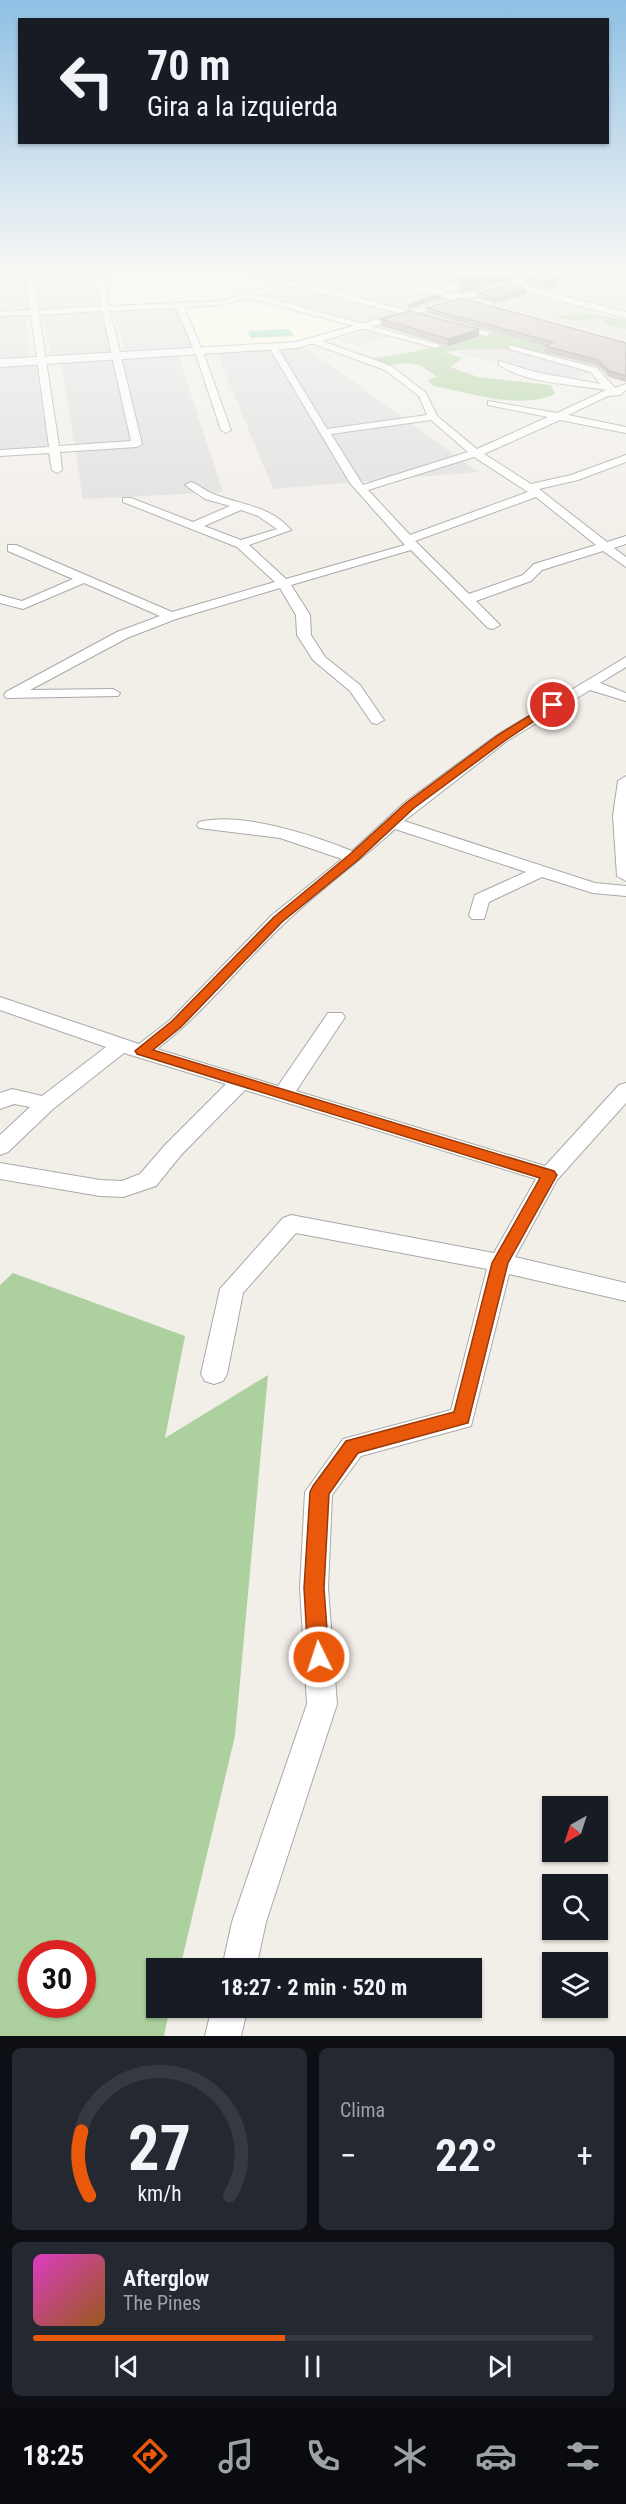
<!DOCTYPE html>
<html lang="es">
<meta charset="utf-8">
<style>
:root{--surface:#171b24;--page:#242831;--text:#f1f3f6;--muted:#9ea1a6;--line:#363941;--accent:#ea580c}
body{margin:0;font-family:"Roboto Condensed",sans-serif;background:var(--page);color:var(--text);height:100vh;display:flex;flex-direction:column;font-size:22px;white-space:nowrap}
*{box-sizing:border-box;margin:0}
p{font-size:20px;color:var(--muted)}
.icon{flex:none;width:33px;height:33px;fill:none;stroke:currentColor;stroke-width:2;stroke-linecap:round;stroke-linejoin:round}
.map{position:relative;height:2036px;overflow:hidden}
.sheet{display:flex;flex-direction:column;gap:12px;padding:12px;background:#0d0f14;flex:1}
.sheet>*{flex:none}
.top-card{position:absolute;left:18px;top:18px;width:591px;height:126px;border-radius:0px;box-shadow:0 2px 4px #0004;background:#171b24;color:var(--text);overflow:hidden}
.needle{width:39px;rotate:219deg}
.fabs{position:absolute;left:542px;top:1796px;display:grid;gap:12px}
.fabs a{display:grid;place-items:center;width:66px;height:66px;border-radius:0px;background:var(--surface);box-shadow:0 2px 4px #0004;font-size:30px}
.speed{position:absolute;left:18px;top:1940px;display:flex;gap:12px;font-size:30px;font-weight:700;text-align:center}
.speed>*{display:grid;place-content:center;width:78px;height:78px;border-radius:50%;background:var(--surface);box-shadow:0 2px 4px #0004;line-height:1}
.speed .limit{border:9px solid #d22;background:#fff;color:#111}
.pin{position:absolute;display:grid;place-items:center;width:51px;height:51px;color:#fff;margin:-26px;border:3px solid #fff;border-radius:50%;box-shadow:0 2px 6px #0007}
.me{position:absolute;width:66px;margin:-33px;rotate:356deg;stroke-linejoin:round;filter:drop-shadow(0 0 4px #0008)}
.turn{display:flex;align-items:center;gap:21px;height:126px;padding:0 30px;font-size:27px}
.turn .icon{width:78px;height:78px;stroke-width:2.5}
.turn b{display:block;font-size:42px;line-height:51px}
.big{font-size:45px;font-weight:700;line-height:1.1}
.sheet .widget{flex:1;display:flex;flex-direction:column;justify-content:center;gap:9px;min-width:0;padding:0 21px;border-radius:9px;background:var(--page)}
.sheet .dial{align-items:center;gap:0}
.dial svg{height:156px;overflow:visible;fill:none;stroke:var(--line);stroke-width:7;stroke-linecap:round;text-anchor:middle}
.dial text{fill:var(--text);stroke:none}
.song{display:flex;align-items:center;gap:18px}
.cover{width:72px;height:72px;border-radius:9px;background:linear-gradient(135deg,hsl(310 70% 55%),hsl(30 70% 35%))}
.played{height:6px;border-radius:3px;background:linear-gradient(90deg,var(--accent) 45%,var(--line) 45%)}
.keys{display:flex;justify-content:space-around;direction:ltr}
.heat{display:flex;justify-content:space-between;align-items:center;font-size:33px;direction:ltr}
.sheet .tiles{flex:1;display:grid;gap:12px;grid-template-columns:1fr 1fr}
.widget:last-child{grid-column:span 2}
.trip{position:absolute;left:146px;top:1958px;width:336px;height:60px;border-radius:0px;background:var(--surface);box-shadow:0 2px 4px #0004;font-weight:700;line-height:60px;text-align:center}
.dock{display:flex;height:96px;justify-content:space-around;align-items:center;background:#090b0e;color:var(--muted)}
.dock .icon{width:42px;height:42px}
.dock .on{color:var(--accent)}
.dock b{font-size:27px;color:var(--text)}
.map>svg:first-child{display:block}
.residential{fill:#e0dfdf}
.education{fill:#ffffe5}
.forest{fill:#add19e;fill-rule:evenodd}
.pitch{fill:#88e0be}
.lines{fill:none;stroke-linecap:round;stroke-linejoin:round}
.minor-casing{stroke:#a9a9a9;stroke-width:2}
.tertiary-casing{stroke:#a9a9a9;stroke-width:2}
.minor{fill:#fff;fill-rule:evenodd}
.tertiary{fill:#fff;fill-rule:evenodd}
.wall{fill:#aba49e}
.shaded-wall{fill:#8b8681}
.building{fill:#c7bfb8;stroke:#8b8681;stroke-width:1.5}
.route{fill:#ea580c;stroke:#983908;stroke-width:1.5}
</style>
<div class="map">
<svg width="626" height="2036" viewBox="0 0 626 2036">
<rect width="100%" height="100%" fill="#f2efe9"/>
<!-- residential -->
<path class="residential" d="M88 271 97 308 41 310 36 274Z
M343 273 453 301 413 312 310 283Z
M561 273 626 288V313L519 286Z
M27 274 31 311 0 313V275Z
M298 287 308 289 299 292 307 294 317 291 399 313 361 325 280 301 284 298 263 296Z
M518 289 626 317V340L481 301Z
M175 308 193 350 126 353 113 312Z
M100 311 112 354 51 358 43 314Z
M25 315 30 359 0 360V316Z
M369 330 391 336 359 346 337 340Z
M480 347 512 348 606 366 573 379 455 353Z
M307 348 478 472 273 489 217 353Z
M178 355 223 492 83 499 61 362Z
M36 365 48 447 0 450V367Z"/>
<!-- education -->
<path class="education" d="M139 271H240L290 283 224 301 113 307 106 273Z
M247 300 345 326 302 341 200 350 184 309 218 307Z"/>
<!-- forest -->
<path class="forest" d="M578 312 626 320V329L604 324V318L581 321 554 318Z
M498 331 608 366C548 354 506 343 445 352L463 358 450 367 478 377 551 385 555 394C519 410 471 393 434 386L427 380 437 377 420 365 409 363 382 365 361 356 374 358 412 352Z
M13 1273 185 1336 165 1438 268 1375 235 1736 180 1968H156V2007H170L164 2036H0V1285ZM32 1953H82V2004H32Z"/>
<!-- pitch -->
<path class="pitch" d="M289 329 294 336 251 338 247 331Z"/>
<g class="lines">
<defs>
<path id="minor" d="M25 271H33L39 310 101 306 93 271H101L109 306 220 301 285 283 242 271C260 271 277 281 294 281 311 281 328 271 346 271L304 283 491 333 487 336 294 286 258 295 440 345 436 348 249 298 220 305 184 307 203 352 231 430 226 433 221 430 195 352 176 308 110 311 142 444 137 447 60 452 62 470 57 473 52 470 49 453 0 456V450L49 447 31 315 0 316V312L30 310ZM102 311 131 441 59 446 39 315Z
M553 271H566L626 285V289Z
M511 283 626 312V318L508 287Z
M314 338 391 366 426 393 437 416 477 449 548 417 488 405V401L557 413 606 390C572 384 528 384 499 365V361L535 372 600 384 591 372 509 349V345L597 368 615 388 626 384V390L620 395 608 396 568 415 626 427V433L560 420 484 454 531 484 571 475 626 455V462L578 480 539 489 607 542 626 536V544L614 548 626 557V567L603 551 542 570 531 581 476 601 500 625 493 629 488 628 411 550 291 585 310 615 311 635 325 657 360 685 384 720 377 724 372 723 350 691 313 660 297 635 296 615 280 588 176 619 127 638 30 690 113 689 120 693 118 696 6 698 4 695 6 692 117 632 160 616 84 583 23 609 0 603V595L22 601 73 579 8 551V545H16L172 612 275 582 237 547 123 502V498H131L193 522 230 506 205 499 185 485 191 482C198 484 204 490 211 493 239 505 270 505 291 530L249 545 286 579 405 545 350 483 269 347 276 345 327 429 427 415 419 396 385 370 311 343V339ZM431 420 468 452 363 485 331 434ZM474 457 528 492 410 535 368 490ZM536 497 596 545 534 564 523 575 469 594 415 541ZM241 510 258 516 277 529 241 540 204 526Z
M626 657V667L600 683 626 693V701L590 690 507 741 404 821 595 883 626 886V896L593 893 542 877 489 902 484 919H472L469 915 475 895 526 872 395 829C359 862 319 890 284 924 240 965 205 1012 157 1049L278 1086 328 1013H342L345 1017 296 1091 545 1166 619 1085 626 1083V1103L557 1180 515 1257 626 1283V1301L509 1274 471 1426 361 1456 332 1495 328 1588 337 1704 266 1922 256 1968H222L232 1922 307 1704 300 1588 305 1492 343 1439 451 1410 487 1269 296 1233 243 1293 227 1374 223 1381 214 1384 205 1381 201 1374 220 1289 283 1218 291 1215 494 1253 536 1179 245 1090 181 1155 156 1186 123 1197 100 1196 0 1179V1163L100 1180 122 1181 140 1174 165 1145 226 1084 124 1053 53 1109 8 1152 0 1155V1135L30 1107 14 1104 0 1109V1093L12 1089 42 1096 106 1047 0 1010V997L139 1044 170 1020 272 915 342 859 280 838 199 828 197 825 199 822C240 811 313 835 352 851L404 803 497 735Z
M626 776V881L617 876 613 816 618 781Z
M212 2007H248L241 2036H205Z"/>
<path id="tertiary" d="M0 271H69L64 274 0 276Z
M341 271H358L462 295 549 271H564L297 348 0 367V359L296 342 450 299Z"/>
</defs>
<!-- minor casing -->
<use href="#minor" class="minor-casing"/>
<!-- tertiary casing -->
<use href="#tertiary" class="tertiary-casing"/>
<!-- minor -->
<use href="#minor" class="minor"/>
<!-- tertiary -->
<use href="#tertiary" class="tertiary"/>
</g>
<!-- wall -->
<path class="wall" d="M400 271H520L519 277 462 293 459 292V284Z
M526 277 558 285 544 289 526 284Z
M478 293 526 294 494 303 477 298Z
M426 308 626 343V382L609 377 598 366 544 352 545 346 426 313Z
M381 319 479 329V336L448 346 381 326Z"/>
<!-- shaded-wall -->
<path class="shaded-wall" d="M496 271H520L519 277 462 293 463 280Z
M558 278V285L544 289 545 282Z
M526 289V294L494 303 495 298Z
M442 295 441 299 408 308V305Z
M479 329V336L448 346V339Z"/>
<!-- building -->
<path class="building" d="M458 271H496L463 280 460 279 475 274Z
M539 274 558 278 545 282 526 277Z
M509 284 526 289 495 298 478 293Z
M438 295H442L408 305Z
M461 298 626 343V376L609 371 598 360 545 346 553 342 426 308Z
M409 311 479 329 448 339 381 319Z"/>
<!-- sky -->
<linearGradient id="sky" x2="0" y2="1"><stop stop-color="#8fc0e4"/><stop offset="0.49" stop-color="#f9f8f5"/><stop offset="1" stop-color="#f9f8f5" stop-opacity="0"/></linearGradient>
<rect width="626" height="556" fill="url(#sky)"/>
<!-- route -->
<path class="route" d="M550 703 558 705 506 740 414 808 358 860 282 922 181 1027 153 1050 554 1171 557 1175 508 1263 468 1423 358 1453 329 1494 324 1588 329 1657 326 1664 319 1667 311 1664 308 1657 304 1588 310 1492 313 1486 346 1441 454 1412 492 1263 540 1178 137 1054 135 1051 172 1021 274 917 349 855 406 803 498 735Z"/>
</svg>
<div class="fabs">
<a><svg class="needle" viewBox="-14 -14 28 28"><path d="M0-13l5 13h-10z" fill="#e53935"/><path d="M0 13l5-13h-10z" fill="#9ea1a6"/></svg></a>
<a><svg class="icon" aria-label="search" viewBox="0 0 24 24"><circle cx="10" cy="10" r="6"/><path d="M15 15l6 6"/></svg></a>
<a><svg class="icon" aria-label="layers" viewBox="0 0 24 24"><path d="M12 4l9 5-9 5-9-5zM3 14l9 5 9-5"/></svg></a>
</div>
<div class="speed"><div class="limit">30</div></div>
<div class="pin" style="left:553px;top:705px;background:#d93025"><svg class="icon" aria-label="arrive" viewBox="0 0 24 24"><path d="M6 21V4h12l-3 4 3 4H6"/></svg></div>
<svg class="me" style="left:319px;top:1657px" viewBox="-20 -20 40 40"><circle r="17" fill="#ea580c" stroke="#fff" stroke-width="3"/><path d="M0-11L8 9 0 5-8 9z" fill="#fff"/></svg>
<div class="trip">18:27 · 2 min · 520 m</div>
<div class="top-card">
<div class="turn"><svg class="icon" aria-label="left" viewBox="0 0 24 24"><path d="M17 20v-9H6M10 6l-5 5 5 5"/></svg><div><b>70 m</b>Gira a la izquierda</div></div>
</div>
</div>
<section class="sheet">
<div class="tiles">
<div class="widget dial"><svg viewBox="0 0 100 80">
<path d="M14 69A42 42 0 1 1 86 69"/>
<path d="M14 69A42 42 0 0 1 10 36" stroke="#ea580c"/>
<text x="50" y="56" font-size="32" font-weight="700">27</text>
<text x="50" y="72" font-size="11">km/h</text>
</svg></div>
<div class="widget"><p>Clima</p>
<div class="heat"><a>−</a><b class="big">22°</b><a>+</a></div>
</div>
<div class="widget">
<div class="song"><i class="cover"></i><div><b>Afterglow</b><p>The Pines</p></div></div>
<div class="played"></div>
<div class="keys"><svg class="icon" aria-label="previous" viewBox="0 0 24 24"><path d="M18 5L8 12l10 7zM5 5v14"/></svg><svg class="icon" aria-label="pause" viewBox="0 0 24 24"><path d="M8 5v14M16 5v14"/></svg><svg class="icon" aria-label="next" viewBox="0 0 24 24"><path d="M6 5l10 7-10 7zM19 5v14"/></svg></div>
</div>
</div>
</section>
<nav class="dock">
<b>18:25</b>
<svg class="icon on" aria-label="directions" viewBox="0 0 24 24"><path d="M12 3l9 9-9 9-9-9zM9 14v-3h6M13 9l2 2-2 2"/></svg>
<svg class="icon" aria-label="music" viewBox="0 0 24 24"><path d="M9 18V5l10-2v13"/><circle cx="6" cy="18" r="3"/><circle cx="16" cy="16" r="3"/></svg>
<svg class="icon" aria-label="phone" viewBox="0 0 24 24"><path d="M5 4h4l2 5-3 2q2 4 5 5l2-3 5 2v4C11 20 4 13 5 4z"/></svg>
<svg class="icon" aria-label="climate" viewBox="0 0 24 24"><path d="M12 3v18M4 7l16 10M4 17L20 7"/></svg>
<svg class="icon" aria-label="car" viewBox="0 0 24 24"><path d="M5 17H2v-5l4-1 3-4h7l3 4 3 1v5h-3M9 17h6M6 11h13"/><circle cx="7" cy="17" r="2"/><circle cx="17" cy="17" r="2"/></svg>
<svg class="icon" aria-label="filters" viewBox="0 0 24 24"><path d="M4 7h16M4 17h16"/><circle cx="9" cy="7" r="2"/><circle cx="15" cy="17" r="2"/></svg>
</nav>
